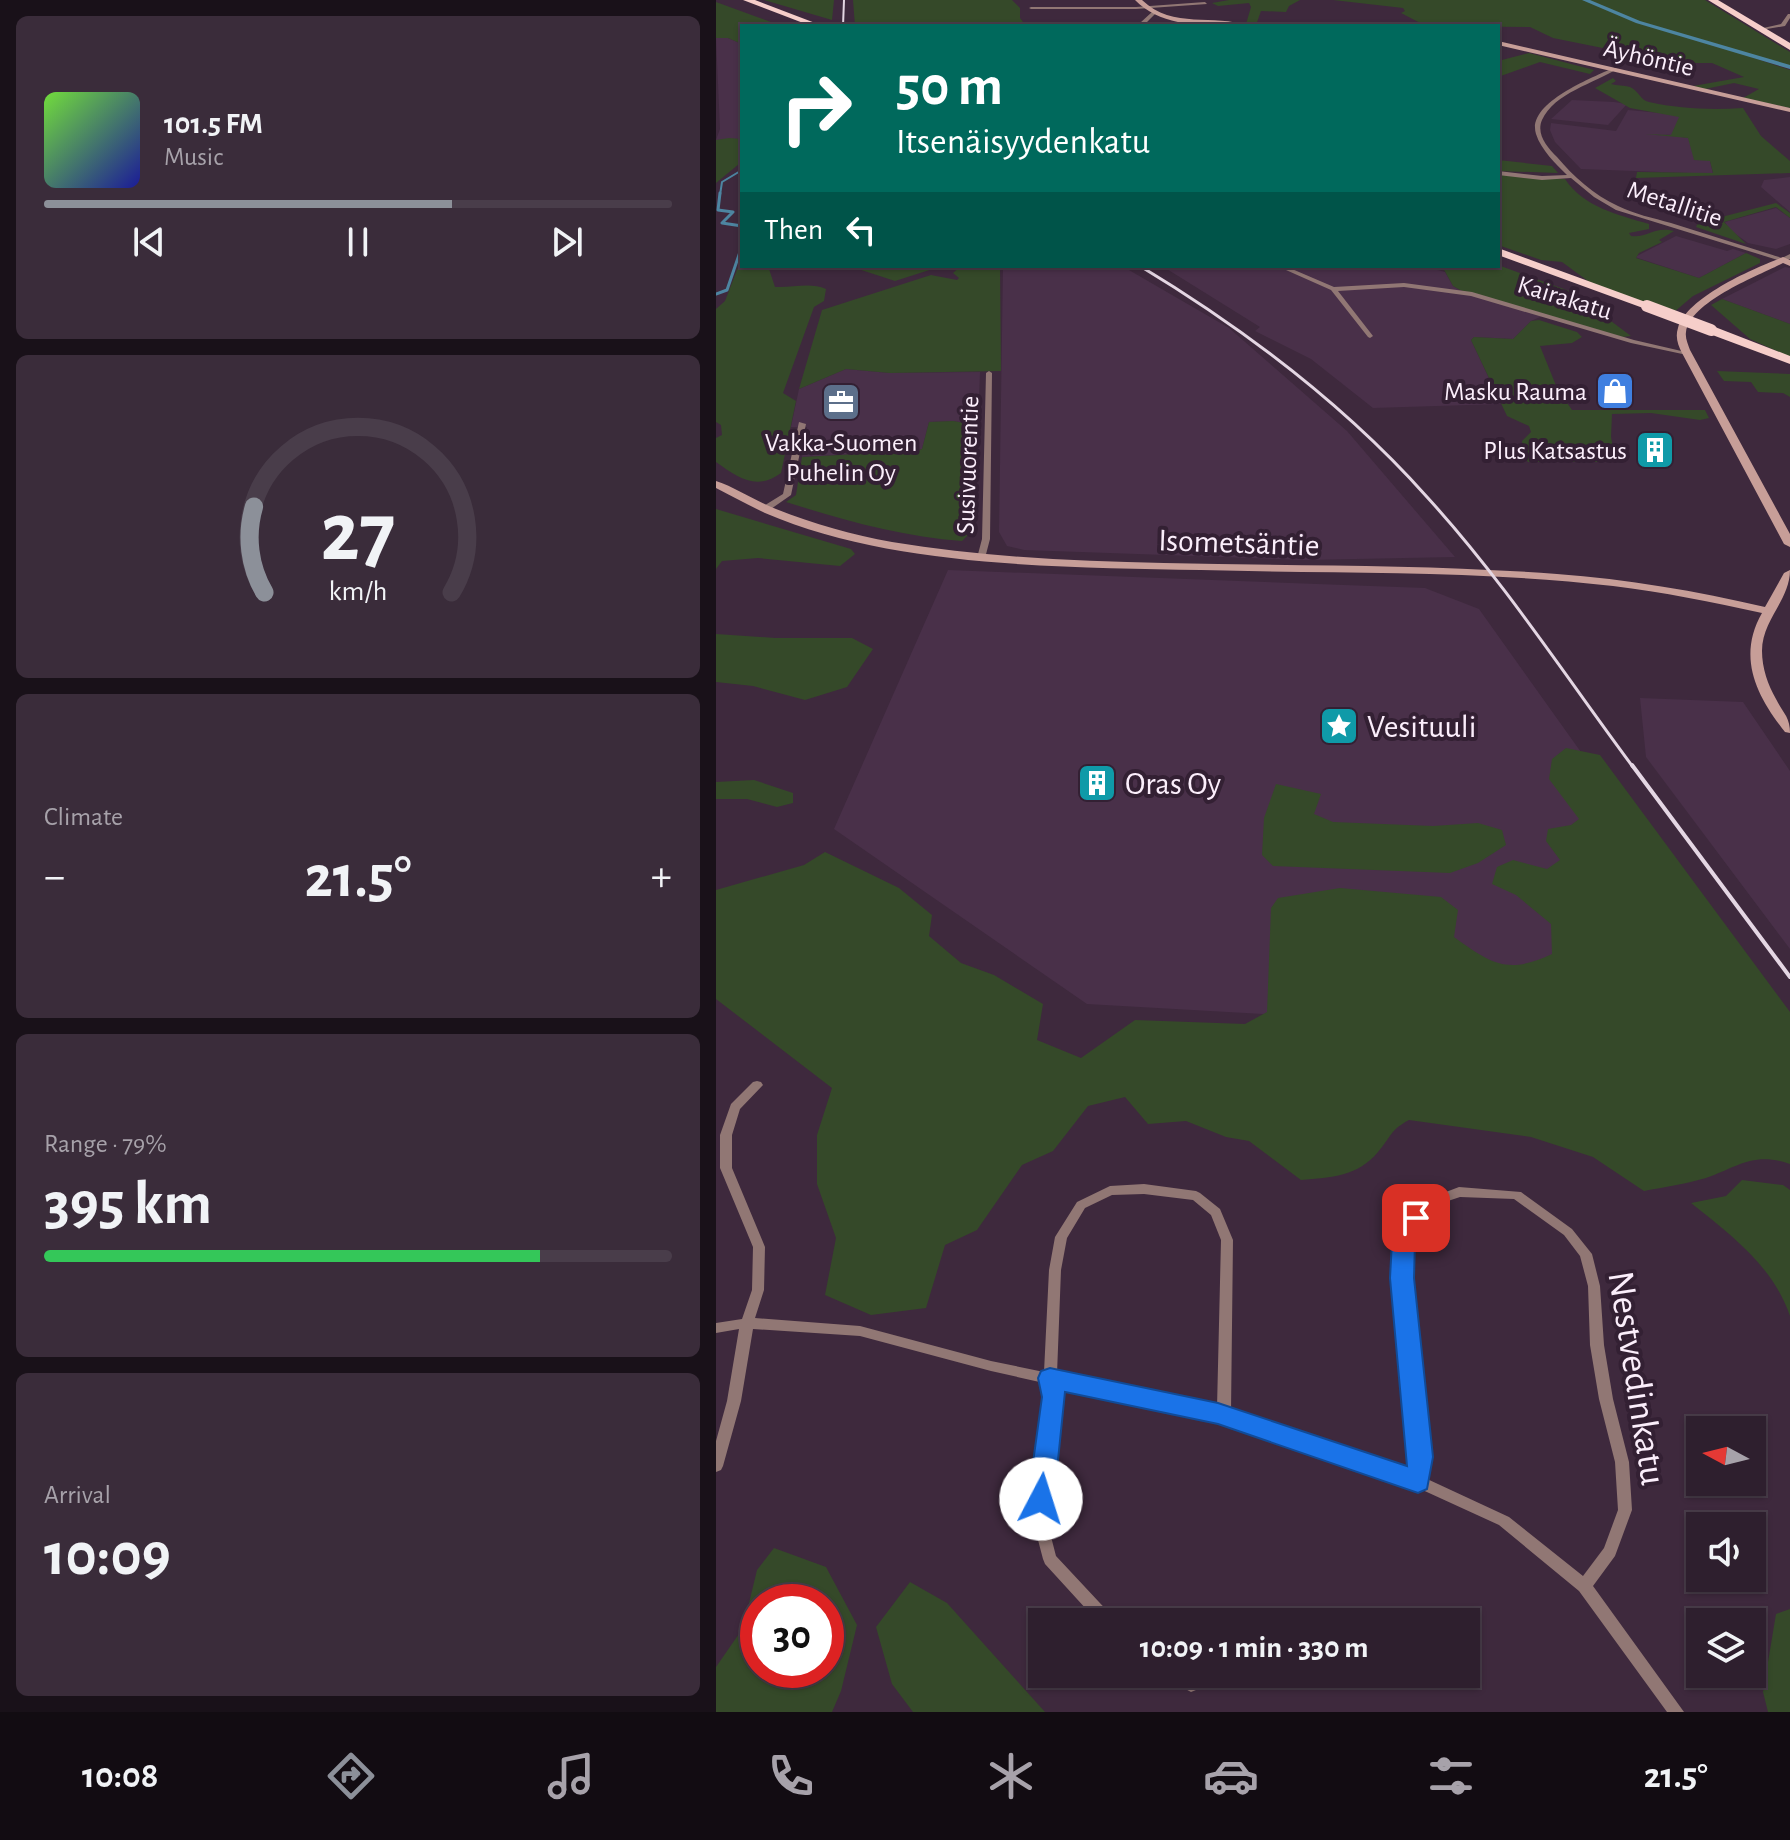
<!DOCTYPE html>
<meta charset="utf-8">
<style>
:root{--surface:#2e1f2e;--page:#3a2c3a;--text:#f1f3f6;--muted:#a7a2aa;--line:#493d4a;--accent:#8c9099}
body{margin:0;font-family:"Alegreya Sans",sans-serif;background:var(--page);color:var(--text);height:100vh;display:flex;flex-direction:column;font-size:30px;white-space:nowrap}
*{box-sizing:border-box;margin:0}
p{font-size:26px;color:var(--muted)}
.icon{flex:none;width:44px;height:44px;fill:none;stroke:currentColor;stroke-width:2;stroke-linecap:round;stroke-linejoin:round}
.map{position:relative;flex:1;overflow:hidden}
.side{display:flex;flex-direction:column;gap:16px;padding:16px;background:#191119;width:716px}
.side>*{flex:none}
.hud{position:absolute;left:24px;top:24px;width:760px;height:244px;border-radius:0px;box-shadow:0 2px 6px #0004,0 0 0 2px var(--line);background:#00695c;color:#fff;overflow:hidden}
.needle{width:52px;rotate:277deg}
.controls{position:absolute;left:970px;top:1416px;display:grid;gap:16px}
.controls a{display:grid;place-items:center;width:80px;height:80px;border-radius:0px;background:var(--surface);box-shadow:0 2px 6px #0004,0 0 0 2px var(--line);font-size:40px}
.speed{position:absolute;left:24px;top:1584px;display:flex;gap:16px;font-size:40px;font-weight:700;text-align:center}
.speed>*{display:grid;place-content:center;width:104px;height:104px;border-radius:50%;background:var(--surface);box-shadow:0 2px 6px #0004,0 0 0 2px var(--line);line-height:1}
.speed .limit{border:12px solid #d22;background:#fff;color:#111}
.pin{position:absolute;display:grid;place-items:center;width:68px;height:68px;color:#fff;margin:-34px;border-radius:16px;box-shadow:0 4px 12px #0006}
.me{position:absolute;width:88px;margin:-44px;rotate:5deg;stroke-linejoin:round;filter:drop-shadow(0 0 6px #0008)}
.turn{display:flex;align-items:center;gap:28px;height:168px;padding:0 24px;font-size:36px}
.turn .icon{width:104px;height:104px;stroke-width:2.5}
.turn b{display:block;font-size:56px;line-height:68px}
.then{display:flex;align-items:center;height:76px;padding:0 24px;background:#0003;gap:16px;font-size:30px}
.big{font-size:60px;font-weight:700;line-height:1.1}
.side .card{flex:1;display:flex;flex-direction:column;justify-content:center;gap:12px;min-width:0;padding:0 28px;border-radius:12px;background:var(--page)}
.side .dial{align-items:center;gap:0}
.dial svg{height:208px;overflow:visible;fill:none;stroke:var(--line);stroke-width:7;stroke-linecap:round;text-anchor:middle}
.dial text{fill:var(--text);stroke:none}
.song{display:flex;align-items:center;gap:24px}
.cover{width:96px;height:96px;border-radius:12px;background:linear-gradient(135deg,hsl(100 70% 55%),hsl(240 70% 35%))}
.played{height:8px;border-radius:4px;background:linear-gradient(90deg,var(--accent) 65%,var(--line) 65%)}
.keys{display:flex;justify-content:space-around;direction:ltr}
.heat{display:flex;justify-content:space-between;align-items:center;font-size:44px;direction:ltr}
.charge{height:12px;border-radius:6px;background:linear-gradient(90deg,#34c759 79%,var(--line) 0)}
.trip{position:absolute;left:312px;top:1608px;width:452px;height:80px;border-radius:0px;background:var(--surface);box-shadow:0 2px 6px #0004,0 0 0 2px var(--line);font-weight:700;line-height:80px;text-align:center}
.menu{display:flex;height:128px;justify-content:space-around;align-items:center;background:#120c12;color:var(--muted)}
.menu .icon{width:56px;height:56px}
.menu .active{color:var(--accent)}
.menu b{font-size:36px;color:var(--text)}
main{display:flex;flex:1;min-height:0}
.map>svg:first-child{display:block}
.built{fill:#493049}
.green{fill:#354929;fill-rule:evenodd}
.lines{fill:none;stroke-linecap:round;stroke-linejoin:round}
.stream-far1{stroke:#4d85a1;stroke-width:2}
.stream{stroke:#4d85a1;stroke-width:3}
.canal{fill:#4d85a1;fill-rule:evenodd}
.minor{fill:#917774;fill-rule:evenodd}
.secondary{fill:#c79e98;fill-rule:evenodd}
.trunk{fill:#f6ceca;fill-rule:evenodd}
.rail-far2{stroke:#e4d6e3;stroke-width:2}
.rail-far1{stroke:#e4d6e3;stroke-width:3}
.rail{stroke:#e4d6e3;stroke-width:4}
.trunk-bridge{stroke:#f6ceca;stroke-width:12}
.route{fill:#1a73e8;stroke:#114b97;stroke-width:2}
.labels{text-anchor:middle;stroke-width:8;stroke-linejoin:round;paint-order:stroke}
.far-street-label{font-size:26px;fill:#fbeefb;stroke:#332033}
.far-poi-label{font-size:26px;fill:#fbeefb;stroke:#332033;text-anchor:end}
.street-label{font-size:32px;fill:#fbeefb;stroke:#332033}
.poi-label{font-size:32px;fill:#fbeefb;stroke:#332033;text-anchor:start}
.near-street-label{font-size:38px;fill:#fbeefb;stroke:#332033}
</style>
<main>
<section class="side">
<div class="card">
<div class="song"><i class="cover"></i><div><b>101.5 FM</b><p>Music</p></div></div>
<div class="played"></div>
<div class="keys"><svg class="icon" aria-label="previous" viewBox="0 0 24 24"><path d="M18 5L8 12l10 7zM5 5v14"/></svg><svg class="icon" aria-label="pause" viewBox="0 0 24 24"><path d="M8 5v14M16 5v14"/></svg><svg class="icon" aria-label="next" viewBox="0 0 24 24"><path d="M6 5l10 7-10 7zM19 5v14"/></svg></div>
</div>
<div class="card dial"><svg viewBox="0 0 100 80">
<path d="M14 69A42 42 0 1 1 86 69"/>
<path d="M14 69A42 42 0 0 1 10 36" stroke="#8c9099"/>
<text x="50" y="56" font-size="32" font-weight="700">27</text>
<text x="50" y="72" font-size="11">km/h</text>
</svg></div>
<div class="card"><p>Climate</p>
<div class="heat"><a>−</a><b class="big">21.5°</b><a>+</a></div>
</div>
<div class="card"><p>Range · 79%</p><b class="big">395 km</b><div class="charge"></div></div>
<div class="card"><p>Arrival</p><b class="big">10:09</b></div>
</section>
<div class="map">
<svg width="1074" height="1712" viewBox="0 0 1074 1712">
<rect width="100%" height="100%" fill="#3e293d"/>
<!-- built -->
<path class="built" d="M0 38H12L26 44V139L0 140 4 129Z
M856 100 898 102 911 104 892 125 835 119Z
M912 110 965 115 956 135 947 134 972 138 994 161 997 174 865 169 839 142 834 130 835 123 900 131Z
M1074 177V212L1045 187 1048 180Z
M1060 208 1074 218V244L1060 249 1032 243 1014 230 1009 222Z
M960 236 1011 251 1017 249 1030 253 983 278 919 257Z
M287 266H406L513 328 631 431 739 557 589 560 308 550 291 546 283 532Z
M446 266H707L729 272 737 286 744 290 831 314 815 321 797 339 758 337 755 340 785 404 657 408 595 359 539 331 544 327Z
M1069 267 1074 268V324L1006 299Z
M130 369 174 373 264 372 262 425 237 421 213 422 206 449 199 451 86 457 91 427H75L83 389Z
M232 570 709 588 763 609 1073 1044 371 1004 118 829Z
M924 698 1027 702 1074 771V949L930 757Z"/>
<!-- green -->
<path class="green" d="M48 0H118L116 20Z
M137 0H296L304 8V18L310 26H139Z
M513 0H584L573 6 570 12 545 11 540 25 530 24 535 7 533 3 502 6 496 3Z
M617 0H989L1074 52V66L1038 56 1035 57 1074 70V108L1027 98 1043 89 1018 83 989 89 977 86 1028 77 996 63H961L837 38 814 27 710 26 685 13 689 11 687 8Z
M0 2 66 26H26V44L12 38H0Z
M813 53 878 70 874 74 824 62 782 77V61Z
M897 78 900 81 895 84C901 86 908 85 914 87 923 91 924 100 933 102 964 109 996 110 1027 108L1045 136 1074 161V173L920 178 921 172 997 173 994 161 978 160 972 138 929 134 955 135 963 117 914 108 879 88Z
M13 138 26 139 23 164 0 183V140Z
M782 160 836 166 842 173 782 171Z
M782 174 849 179C867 207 903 215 933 224V229L913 233 915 236C932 238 938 226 958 231L943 240 946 242 923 253 920 258 983 278 1030 253 1044 259V263L977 296 957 313 876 284 846 262 825 260 782 245Z
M1060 203 1074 213V218L1060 207 1008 222 1030 244 980 227 982 223Z
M26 257V266H52L59 287C77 288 94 282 110 289L108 301 98 307 67 393 80 401 65 473C41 491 22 478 0 462V438L6 435 5 425 0 422V309L9 301Z
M782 265 856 292 915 336 906 337 744 290 737 286 726 266Z
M133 266H226L179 281Z
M245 266H284L285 371 174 373 130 369 83 389 106 310 215 275 241 280 243 278 237 273Z
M1006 299 1074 324V357L1034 339 995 305Z
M823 320 861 332 866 337 856 343 824 346 841 388 856 410H989L993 418 984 420 935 413 896 414 895 437 899 458 888 462H812L807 454 806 441 815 432 813 426 791 416 755 340 758 337 797 339 815 321Z
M1001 371 1074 374V397L1067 393 1042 392 1035 382 1008 381Z
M237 421 262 425 258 529 246 541C187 537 127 520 70 502L80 495 86 457 199 451 206 449 213 422Z
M0 509 135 549 139 554 124 566 42 558 6 561 0 569Z
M0 634 59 638H136L157 649 131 687 89 700 37 686 0 682Z
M850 748 884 755 1074 1012V1164C1038 1151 1021 1167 990 1178 970 1184 948 1187 928 1191L877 1157 815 1137 693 1120C674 1130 675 1137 662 1152 641 1177 616 1177 585 1180L533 1141 510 1137 470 1121 432 1124 409 1097 372 1106 337 1151 306 1165 261 1230 229 1245 210 1308 155 1315 109 1295 120 1238 101 1184V1135L116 1088 0 999V890L88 865 109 852 183 888 216 915 213 936 245 963 278 975 327 1004 321 1040 365 1058 419 1020 529 1024 551 1012 555 908 562 898 624 888 725 897 742 910 738 937C776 964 791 975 836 954L835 924 800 895 776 884 781 867 797 860 831 869 844 860 830 841 832 829 855 825 863 819 833 779 836 759Z
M38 780 77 793V803L61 807 31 799H0V782Z
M560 784 605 794 598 814 617 822 717 826 762 823 786 830 790 845 762 863 734 873 557 866 546 855 548 818Z
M1026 1180 1067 1185 1074 1190V1316C1057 1266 1015 1235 975 1203L1010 1196Z
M58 1548 110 1567 141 1625 125 1691 116 1712H0V1667L27 1628 41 1570ZM42 1602H110V1670H42Z
M194 1582 231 1603 329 1712H197L176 1684 160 1627Z
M1074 1609V1712H1052L1047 1692 1060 1614Z"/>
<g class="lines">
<!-- stream-far1 -->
<path class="stream-far1" d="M4 195 6 182 26 170"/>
<!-- stream -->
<path class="stream" d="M4 193 2 210 17 212 6 223 26 226
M0 294 11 290 26 246"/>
<!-- canal -->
<path class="canal" d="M866 0H874L924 21 1074 65V69L920 23Z"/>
<!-- minor -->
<path class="minor" d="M489 2 491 4 420 9H315L313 8 315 7H420Z
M436 12 440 13 428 25H424V23Z
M1072 14H1074V18L1069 26 1045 30 1043 29 1065 24Z
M897 68 901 69C879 83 838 93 826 120 820 134 831 147 841 157 857 176 878 195 902 206 918 214 937 218 955 223 992 235 1029 246 1066 258L1074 254V259L1069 261H1065L900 210 878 197 855 178 826 180 782 175V171L826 176 851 175C840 164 825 150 820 134 810 103 876 78 897 68Z
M561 266H569L618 287 688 283 756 292 918 340 974 353 971 355 915 343 755 296 688 287 622 291 657 336 654 338 652 337 615 290Z
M273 371 276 373 274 539 269 558 265 560 261 558 266 539 270 373Z
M83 422 90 424 75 495 52 511H46V507L67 494Z
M41 1081 45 1082 47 1085 24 1109 16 1135V1168L49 1247 48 1290 39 1318 144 1326 275 1361 328 1372 333 1270 339 1237 361 1202 394 1186 428 1184 480 1191 484 1193 504 1209 517 1240 515 1412 696 1472 698 1457 680 1278 681 1241 709 1200 743 1187 805 1192 856 1229 876 1254 884 1286 888 1345 897 1399 913 1462 916 1510 899 1556 877 1586 968 1712H951L863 1591 783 1525 689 1482 502 1420 342 1386 345 1397 333 1476 331 1521 340 1556 397 1617 399 1622H382L329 1564 327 1559 317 1521 319 1476 331 1397 328 1383 275 1371 144 1336 37 1329 25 1401 7 1466 5 1470 0 1472V1441L11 1401 23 1329 0 1333V1323L26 1319 36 1290 37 1247 4 1168V1135L15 1104 37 1082ZM428 1194 477 1200 495 1215 505 1240 501 1408 341 1374 345 1270 351 1238 369 1208 396 1195ZM744 1197 798 1199 848 1235 864 1256 872 1286 874 1345 883 1399 899 1462 902 1510 888 1548 867 1576 793 1517 709 1478 712 1457 692 1278 693 1242 717 1206Z
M448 1674C461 1674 477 1671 483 1685L480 1690 475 1692 451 1679Z"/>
<!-- secondary -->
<path class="secondary" d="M419 0H426C457 30 498 13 532 26 495 26 447 29 419 0Z
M782 41 1074 108V112L782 45Z
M1067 257 1074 260V266L1067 263C1042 276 975 301 970 332 969 338 972 344 974 350L1074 534V547L1068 544 966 353C962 345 959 337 962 328 971 297 1038 268 1067 257Z
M0 481C21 488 39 501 60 509 98 524 137 535 176 542 266 557 357 561 448 563 578 566 710 564 841 574 911 579 980 591 1049 607L1068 573 1074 570C1074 600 1046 620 1046 651 1046 668 1052 685 1060 699 1067 713 1074 717 1074 733L1069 732C1040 695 1021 657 1046 613 996 602 947 592 897 586 760 570 622 574 485 570 347 567 177 568 49 513 32 505 16 496 0 488Z"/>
<!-- trunk -->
<path class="trunk" d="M27 0H39L107 26H95Z
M992 0H1002L1074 43V50Z
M782 248 935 304 937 306 927 308 782 255Z
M991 327H999L1074 356V364L991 333Z"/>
<!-- rail-far2 -->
<path class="rail-far2" d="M127 26 128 0"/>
<!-- rail-far1 -->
<path class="rail-far1" d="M424 266C530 330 628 404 711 497 787 580 850 677 917 767"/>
<!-- rail -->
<path class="rail" d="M916 765 1074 977"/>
<!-- trunk-bridge -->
<path class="trunk-bridge" d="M931 306 995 330"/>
</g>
<!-- route -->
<path class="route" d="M700 1210 708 1212 711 1218 699 1241 698 1278 717 1457 711 1489 702 1493 502 1424 349 1392 338 1499 334 1507 325 1510 316 1507 312 1499 326 1397 322 1378 325 1371 334 1368 502 1403 691 1466 674 1278 676 1241 692 1212Z"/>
<!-- icons -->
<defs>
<symbol id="shop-square" viewBox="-11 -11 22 22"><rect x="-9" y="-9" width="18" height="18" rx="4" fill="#3f7fe0" stroke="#332033"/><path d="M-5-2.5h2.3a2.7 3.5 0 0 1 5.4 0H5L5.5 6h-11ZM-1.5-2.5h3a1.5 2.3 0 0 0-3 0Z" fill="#fff"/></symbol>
<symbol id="office-square" viewBox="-11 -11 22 22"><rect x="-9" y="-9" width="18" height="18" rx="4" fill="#5c6f8a" stroke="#332033"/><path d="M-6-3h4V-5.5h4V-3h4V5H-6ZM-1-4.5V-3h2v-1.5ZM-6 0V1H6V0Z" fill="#fff"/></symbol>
<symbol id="building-square" viewBox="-11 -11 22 22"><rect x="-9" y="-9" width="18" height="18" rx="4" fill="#0f9aa8" stroke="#332033"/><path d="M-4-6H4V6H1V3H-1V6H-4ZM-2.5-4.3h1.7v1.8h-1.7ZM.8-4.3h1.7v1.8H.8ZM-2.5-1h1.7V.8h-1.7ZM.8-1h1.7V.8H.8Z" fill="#fff"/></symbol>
<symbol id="sight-square" viewBox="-11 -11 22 22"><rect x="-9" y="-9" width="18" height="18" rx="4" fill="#0f9aa8" stroke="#332033"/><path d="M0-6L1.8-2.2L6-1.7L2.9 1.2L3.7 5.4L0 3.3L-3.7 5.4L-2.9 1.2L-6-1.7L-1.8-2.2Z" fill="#fff"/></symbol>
</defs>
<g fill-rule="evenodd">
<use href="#shop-square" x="877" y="369" width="44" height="44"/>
<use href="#office-square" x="103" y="380" width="44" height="44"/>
<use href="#building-square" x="917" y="428" width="44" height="44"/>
<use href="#sight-square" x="601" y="704" width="44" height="44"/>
<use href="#building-square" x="359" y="761" width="44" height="44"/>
</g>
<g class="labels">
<!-- far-street labels -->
<g class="far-street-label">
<text transform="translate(933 57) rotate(13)" y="9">Äyhöntie</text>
<text transform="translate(959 203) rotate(18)" y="9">Metallitie</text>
<text transform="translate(849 297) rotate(17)" y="9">Kairakatu</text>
<text transform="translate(251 465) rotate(-88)" y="9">Susivuorentie</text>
</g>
<!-- far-poi labels -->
<g class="far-poi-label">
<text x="871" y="400">Masku Rauma</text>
<text x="125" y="451" text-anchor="middle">Vakka-Suomen<tspan x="125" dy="30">Puhelin Oy</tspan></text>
<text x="911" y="459">Plus Katsastus</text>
</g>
<!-- street labels -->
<g class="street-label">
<text transform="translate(523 542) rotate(2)" y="11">Isometsäntie</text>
</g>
<!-- poi labels -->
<g class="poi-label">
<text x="651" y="737">Vesituuli</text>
<text x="409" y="794">Oras Oy</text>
</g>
<!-- near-street labels -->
<g class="near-street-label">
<text transform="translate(922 1378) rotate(81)" y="13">Nestvedinkatu</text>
</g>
</g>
</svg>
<div class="controls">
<a><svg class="needle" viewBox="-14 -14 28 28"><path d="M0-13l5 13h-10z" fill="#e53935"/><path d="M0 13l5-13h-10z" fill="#a7a2aa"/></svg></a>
<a><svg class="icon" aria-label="sound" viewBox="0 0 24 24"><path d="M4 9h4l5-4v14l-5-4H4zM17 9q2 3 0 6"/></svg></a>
<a><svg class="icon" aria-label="layers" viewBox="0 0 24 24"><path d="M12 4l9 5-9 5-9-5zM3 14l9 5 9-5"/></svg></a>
</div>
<div class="speed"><div class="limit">30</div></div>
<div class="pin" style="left:700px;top:1218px;background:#d93025"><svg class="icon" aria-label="arrive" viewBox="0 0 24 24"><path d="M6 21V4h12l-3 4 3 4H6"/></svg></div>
<svg class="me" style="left:325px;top:1499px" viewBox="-20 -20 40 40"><circle r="19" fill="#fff"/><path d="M0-13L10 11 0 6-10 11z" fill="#1a73e8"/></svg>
<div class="trip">10:09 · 1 min · 330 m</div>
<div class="hud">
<div class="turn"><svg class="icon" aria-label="right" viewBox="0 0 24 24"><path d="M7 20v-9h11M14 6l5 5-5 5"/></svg><div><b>50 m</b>Itsenäisyydenkatu</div></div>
<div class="then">Then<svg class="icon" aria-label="left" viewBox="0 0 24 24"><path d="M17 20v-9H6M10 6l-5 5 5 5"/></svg></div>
</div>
</div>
</main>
<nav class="menu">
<b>10:08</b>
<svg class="icon active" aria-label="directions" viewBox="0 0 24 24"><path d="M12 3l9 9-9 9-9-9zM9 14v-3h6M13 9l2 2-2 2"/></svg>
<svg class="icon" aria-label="music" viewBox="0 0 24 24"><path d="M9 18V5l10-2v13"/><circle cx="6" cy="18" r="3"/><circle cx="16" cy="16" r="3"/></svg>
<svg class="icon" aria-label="phone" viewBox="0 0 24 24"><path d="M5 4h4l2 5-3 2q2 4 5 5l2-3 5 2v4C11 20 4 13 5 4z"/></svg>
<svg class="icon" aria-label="climate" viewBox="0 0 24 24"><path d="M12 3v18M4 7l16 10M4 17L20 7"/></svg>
<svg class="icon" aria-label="car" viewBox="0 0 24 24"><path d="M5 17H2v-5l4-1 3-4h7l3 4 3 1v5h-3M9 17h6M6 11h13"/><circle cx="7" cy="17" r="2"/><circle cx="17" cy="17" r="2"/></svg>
<svg class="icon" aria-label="filters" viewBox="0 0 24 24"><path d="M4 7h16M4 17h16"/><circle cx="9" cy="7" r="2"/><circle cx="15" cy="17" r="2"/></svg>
<b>21.5°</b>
</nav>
